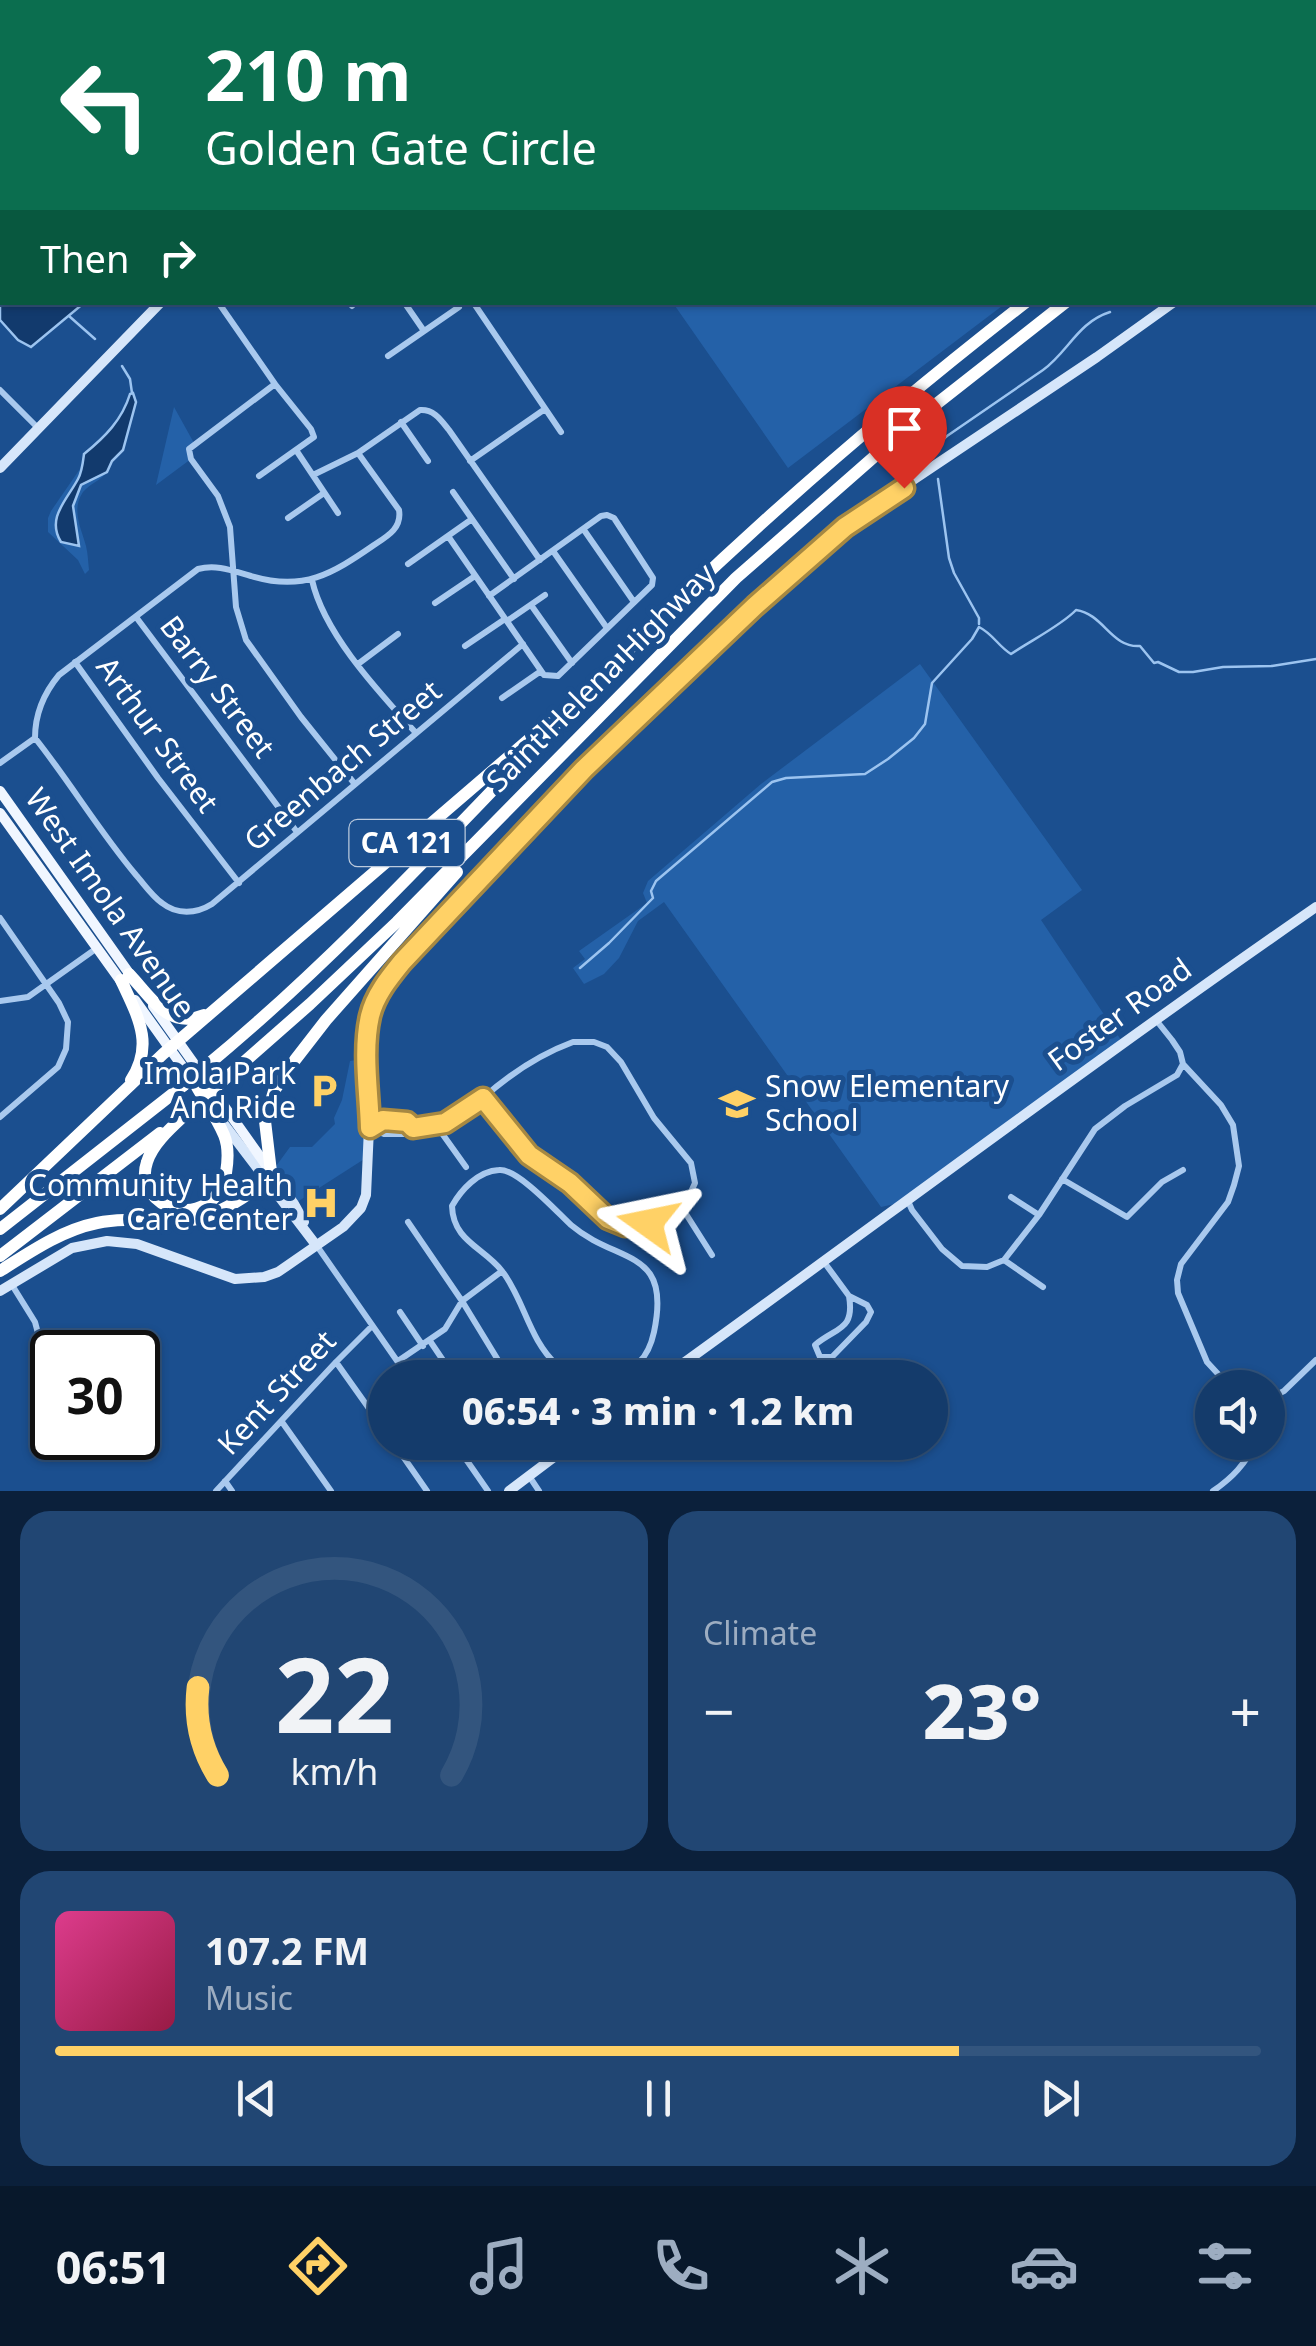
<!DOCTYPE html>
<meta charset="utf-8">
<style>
:root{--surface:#143b6b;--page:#214673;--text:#f1f3f6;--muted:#9dadc1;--line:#33557e;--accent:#ffd166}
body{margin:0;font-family:"Noto Sans",sans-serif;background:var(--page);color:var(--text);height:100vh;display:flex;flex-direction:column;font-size:38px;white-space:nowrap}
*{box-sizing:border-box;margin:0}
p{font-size:32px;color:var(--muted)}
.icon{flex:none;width:55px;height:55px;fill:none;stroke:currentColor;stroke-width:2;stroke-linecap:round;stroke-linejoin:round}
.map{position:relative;height:1491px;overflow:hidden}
.sheet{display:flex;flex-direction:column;gap:20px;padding:20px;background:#0b203b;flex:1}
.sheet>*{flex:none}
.top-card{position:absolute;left:0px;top:0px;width:1318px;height:305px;box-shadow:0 2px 8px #0004,0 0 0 2px var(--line);background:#0b6e4f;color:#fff;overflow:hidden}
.tools{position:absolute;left:1195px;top:1370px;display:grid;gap:20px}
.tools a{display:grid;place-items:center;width:90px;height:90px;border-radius:50%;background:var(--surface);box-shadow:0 2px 8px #0004,0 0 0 2px var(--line);font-size:50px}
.speed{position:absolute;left:30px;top:1330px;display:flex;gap:20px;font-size:50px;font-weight:700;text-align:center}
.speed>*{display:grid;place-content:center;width:130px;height:130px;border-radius:50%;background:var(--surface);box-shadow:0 2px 8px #0004,0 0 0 2px var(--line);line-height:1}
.speed .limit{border:5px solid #111;border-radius:15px;background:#fff;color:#111}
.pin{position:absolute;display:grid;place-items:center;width:85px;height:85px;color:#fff;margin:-102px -42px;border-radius:50% 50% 50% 0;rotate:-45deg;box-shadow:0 0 10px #0007}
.pin .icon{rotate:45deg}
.me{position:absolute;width:110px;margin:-55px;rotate:282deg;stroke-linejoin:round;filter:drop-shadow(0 0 8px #0008)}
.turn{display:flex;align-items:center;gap:35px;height:210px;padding:0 40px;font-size:45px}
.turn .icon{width:130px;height:130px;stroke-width:2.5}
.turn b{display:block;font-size:70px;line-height:85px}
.then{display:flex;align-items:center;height:95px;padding:0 40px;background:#0003;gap:20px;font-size:38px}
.big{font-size:75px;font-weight:800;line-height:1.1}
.sheet .widget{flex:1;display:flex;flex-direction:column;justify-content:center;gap:15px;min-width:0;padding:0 35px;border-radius:30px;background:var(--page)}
.sheet .dial{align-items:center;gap:0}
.dial svg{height:260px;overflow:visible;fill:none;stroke:var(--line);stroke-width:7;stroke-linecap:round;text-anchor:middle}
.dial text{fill:var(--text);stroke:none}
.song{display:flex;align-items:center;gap:30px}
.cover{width:120px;height:120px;border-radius:15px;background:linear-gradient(135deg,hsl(330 70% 55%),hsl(340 70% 35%))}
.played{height:10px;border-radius:5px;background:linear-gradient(90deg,var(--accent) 75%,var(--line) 75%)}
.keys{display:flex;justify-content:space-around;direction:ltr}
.heat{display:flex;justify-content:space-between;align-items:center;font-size:55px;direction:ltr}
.sheet .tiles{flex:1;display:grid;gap:20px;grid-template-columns:1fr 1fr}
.widget:last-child{grid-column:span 2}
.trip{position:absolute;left:368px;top:1360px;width:580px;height:100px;border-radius:50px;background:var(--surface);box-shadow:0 2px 8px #0004,0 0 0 2px var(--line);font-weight:800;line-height:100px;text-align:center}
.tab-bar{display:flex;height:160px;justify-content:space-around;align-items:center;background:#08182b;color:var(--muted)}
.tab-bar .icon{width:70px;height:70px}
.tab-bar .current{color:var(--accent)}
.tab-bar b{font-size:45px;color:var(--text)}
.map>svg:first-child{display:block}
.green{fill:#2461a8}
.water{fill:#123a6d;stroke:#9cc4f0;stroke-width:2.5}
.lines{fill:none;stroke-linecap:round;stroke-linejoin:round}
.stream{stroke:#9cc4f0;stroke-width:2.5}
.street{stroke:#a9c9ee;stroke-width:6}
.secondary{stroke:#d6e6fa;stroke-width:10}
.primary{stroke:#f0f6ff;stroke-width:10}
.highway{stroke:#fff;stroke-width:12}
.highway-bridge{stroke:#fff;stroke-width:12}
.route-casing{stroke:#a68842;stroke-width:25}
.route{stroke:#ffd166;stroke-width:18}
.labels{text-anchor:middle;stroke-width:10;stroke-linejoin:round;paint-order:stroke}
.shield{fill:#1b4f8f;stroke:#bbcadd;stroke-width:2.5}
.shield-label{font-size:28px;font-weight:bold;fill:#fff}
.street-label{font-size:30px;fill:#fff;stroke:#1b4f8f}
.poi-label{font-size:30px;fill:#fff;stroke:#1b4f8f;text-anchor:end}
</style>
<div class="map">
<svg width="1316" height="1491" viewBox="0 0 1316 1491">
<rect width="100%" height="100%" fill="#1b4f8f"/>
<!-- green -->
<path class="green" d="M463 0H1316V78L1315 2H465Z
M673 303H1006L788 468Z
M174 407 194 443 189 450 191 459 156 485Z
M82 466C77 494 53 500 57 535L77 537 73 506 81 485 107 472C100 481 91 483 83 492 71 509 81 528 86 546 88 554 88 562 89 570L85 574 78 560 48 532V518L51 511Z
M920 664 1082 890 1041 920 1123 1043 908 1201 881 1207 664 902 638 921 619 958 604 974 584 984 573 968 585 959 579 951 647 903 643 893 648 881 761 784Z
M402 962 371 1015 369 1156 294 1204 271 1173 290 1147H312L335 1124 334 1118 342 1100 350 1061 356 1060 360 1005Z"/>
<!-- water -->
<path class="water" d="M0 213 2 217V302L84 303 31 347 18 340 0 320Z
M133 393 136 402 123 450 112 461 107 472 81 485 73 506 79 546 61 542C46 518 67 500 78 479 82 472 83 462 84 454 105 437 122 420 130 394Z"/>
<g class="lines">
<!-- stream -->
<path class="stream" d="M69 316 95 339
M122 366 130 379 132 393
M934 455 940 442 947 436 1043 370C1068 352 1078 322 1110 312
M938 479 949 558 954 573 979 618V624
M580 968 609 943 653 898 651 891 656 881 772 782 786 778 865 774 888 759 914 738 925 724 932 683 972 639 979 627C993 634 998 646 1011 654 1030 641 1062 625 1076 610 1104 614 1111 648 1140 646L1154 663 1158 662 1179 672H1193L1223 667 1272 666 1316 659"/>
<!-- street -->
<path class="street" d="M3 0 4 2
M44 0 46 2
M345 0 346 2
M415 0V2
M0 99 2 97
M218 302 275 384 189 449 191 459 218 496 230 527 236 607 246 640 301 717 354 783
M404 302 424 331
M473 302 561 432
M352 306 356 302
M388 356 459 307
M0 390 38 428
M401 422 428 461
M296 450 338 513
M470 461 545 409
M313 475 358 453 420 410C434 409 441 420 449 430L540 560
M259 476 314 437 311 429 275 384
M453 492 514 579
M288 518 324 493
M584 530 634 602
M448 536 544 675 558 676 652 585 653 578 614 518 607 515 601 516 489 596
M553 551 607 628
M408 564 472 519
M312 580C324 634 379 692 416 733
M435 603 475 576
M531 605 572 663
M136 617 297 832
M507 621 545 595
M465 646 505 619
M75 662 158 778 239 883
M358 664 398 634
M502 698 541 671
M35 738C70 782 99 831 136 875 144 884 152 896 162 903 177 915 196 914 212 904L523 644
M0 763 35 738C35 714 44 693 59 675L198 569C217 564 233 571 251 576 303 592 332 574 374 545 388 536 402 528 399 510L358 453
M0 918 59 1003 68 1022 66 1049 58 1067 0 1117
M0 1001 28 997 97 948
M1156 1020 1172 1040 1180 1052 1183 1064 1221 1105 1233 1125 1239 1166 1234 1185 1228 1202 1181 1264 1177 1280 1178 1293 1207 1362 1231 1388
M573 1042H594L607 1047 621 1062 654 1118 691 1163 695 1183 690 1194 682 1201 648 1223 635 1226H625L608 1219 570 1183 529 1155 483 1098C511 1073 538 1055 573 1042Z
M436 1125 466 1167
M371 1127 383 1121H407L413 1128
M369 1128 384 1134H405L413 1128 445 1123 483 1098
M1062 1179 1127 1217 1162 1182 1183 1170
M1011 1197 1039 1215
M908 1201 912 1210 942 1249 962 1266 987 1267 1004 1260 1039 1215 1095 1129 1125 1106 1177 1075 1183 1064
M679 1203 712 1255
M408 1222 462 1301 509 1378
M317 1246 409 1378
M1004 1260 1043 1287
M824 1262 849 1296 867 1305 871 1312 866 1322 832 1357H820L815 1345C836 1327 855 1331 849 1296
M12 1285 35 1322 39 1337
M400 1312 423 1346
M430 1341 455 1378
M398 1361 445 1329 462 1301 502 1271
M336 1362 385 1431
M480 1378V1377
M531 1378 542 1370
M585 1378C575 1374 564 1371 557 1365 529 1340 524 1299 502 1271 483 1247 453 1241 452 1206 461 1190 478 1171 499 1170 517 1168 557 1212 571 1225 618 1265 672 1247 654 1332 648 1360 635 1370 608 1378
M1268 1399 1284 1391 1316 1360
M282 1422 331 1491
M393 1442 427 1491
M454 1442 488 1491
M529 1476 539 1491
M225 1481 232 1491
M216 1491 336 1362 372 1326
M1213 1491C1232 1478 1246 1464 1255 1442"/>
<!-- secondary -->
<path class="secondary" d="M1315 180 1316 179
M0 468 161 302
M223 1123 316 1245
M271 1172 294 1204 304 1222
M0 1291 72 1248 107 1241 137 1244 235 1279 264 1277 278 1272 343 1227 361 1208 366 1195 369 1128 368 1055 371 1015 388 979 402 962 584 769 815 551 877 504 1097 357 1174 302
M663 1378C881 1221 1095 1060 1316 907
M509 1491 574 1442"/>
<!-- primary -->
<path class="primary" d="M0 791 131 976
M0 813 125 987
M135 1000 195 1084
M153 1006 271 1172"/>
<!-- highway -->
<path class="highway" d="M1315 100 1316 99
M1315 130 1316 129
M129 974C152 998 168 1030 204 1015
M121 980C137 1015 155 1044 131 1080
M205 1067C348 949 470 811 600 679 732 543 876 419 1026 302
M218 1085 310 1004 397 922 736 578 916 420 1066 302
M197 1103C181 1120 154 1139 147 1162 131 1209 213 1236 226 1173 228 1161 229 1147 224 1135 217 1118 206 1103 197 1087
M0 1209 163 1054 548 723
M0 1229 184 1085
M0 1256 160 1133
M0 1271C30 1252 62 1230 97 1223 126 1217 154 1222 183 1221 212 1220 243 1199 266 1181L271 1172 265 1121 274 1091 295 1060 326 1020 457 872"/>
<!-- highway-bridge -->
<path class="highway-bridge" d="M184 1085 205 1067
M197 1103 218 1085"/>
</g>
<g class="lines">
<defs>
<path id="route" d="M648 1223 625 1226 608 1219 570 1183 529 1155 483 1098 445 1123 413 1128 407 1122 383 1120 370 1128C369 1092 362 1051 370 1016 375 995 389 978 402 962L584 769 755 606 845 527 904 488"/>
</defs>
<!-- route casing -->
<use href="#route" class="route-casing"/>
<!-- route -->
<use href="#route" class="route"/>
</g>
<!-- icons -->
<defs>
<symbol id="parking-bare" viewBox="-9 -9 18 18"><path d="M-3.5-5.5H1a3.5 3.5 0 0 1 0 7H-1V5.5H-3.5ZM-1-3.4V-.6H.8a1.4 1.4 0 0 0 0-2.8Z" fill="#ffd166" stroke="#1b4f8f" stroke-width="2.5" paint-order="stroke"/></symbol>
<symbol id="school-bare" viewBox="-9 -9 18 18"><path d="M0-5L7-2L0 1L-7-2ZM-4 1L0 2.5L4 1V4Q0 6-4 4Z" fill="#ffd166" stroke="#1b4f8f" stroke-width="2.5" paint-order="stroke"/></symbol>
<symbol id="hospital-bare" viewBox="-9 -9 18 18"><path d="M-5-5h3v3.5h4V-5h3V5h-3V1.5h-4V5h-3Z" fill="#ffd166" stroke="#1b4f8f" stroke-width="2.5" paint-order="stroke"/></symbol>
</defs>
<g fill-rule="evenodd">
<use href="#parking-bare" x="299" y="1066" width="50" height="50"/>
<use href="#school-bare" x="712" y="1079" width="50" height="50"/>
<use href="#hospital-bare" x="296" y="1178" width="50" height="50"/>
</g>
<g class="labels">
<!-- shield labels -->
<rect class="shield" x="349.5" y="820" width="115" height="46" rx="8"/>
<g class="shield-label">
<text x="407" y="853">CA 121</text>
</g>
<!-- street labels -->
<g class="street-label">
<text transform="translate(601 678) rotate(-45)" y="10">Saint Helena Highway</text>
<text transform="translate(217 687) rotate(53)" y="10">Barry Street</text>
<text transform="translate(157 735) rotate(54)" y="10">Arthur Street</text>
<text transform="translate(343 766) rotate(-40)" y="10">Greenbach Street</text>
<text transform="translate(110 903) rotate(55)" y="10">West Imola Avenue</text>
<text transform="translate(1120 1015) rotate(-36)" y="10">Foster Road</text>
<text transform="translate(277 1393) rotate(-47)" y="10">Kent Street</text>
</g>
<!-- poi labels -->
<g class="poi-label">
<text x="296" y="1084">Imola Park<tspan x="296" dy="34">And Ride</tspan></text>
<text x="765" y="1097" text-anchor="start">Snow Elementary<tspan x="765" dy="34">School</tspan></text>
<text x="293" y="1196">Community Health<tspan x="293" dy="34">Care Center</tspan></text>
</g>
</g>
</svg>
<div class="tools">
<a><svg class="icon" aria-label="sound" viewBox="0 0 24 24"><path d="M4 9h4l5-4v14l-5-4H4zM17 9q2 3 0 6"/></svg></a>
</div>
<div class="speed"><div class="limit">30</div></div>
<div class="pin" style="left:904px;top:488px;background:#d93025"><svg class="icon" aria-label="arrive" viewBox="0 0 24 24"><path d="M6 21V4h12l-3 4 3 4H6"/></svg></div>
<svg class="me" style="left:648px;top:1223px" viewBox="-20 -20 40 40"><path d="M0-17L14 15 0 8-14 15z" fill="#ffd166" stroke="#fff" stroke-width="4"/></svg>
<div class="trip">06:54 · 3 min · 1.2 km</div>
<div class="top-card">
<div class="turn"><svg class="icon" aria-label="left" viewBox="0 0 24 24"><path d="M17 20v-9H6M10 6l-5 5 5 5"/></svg><div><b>210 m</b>Golden Gate Circle</div></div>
<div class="then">Then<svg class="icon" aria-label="right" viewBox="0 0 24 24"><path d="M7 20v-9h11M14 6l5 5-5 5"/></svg></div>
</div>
</div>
<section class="sheet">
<div class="tiles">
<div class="widget dial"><svg viewBox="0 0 100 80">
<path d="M14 69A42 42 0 1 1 86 69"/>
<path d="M14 69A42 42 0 0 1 8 42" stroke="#ffd166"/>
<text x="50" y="56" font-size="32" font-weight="700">22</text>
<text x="50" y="72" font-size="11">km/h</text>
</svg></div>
<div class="widget"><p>Climate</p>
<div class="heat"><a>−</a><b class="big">23°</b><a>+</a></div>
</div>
<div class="widget">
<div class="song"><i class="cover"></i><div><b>107.2 FM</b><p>Music</p></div></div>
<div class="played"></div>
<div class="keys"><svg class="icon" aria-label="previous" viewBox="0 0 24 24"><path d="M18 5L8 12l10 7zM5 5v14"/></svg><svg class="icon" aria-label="pause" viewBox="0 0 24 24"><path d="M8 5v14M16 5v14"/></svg><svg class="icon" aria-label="next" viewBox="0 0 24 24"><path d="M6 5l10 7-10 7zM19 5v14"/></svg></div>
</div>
</div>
</section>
<nav class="tab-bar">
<b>06:51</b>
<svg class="icon current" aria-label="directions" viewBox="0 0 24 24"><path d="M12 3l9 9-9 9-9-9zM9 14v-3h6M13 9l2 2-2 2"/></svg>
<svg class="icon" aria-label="music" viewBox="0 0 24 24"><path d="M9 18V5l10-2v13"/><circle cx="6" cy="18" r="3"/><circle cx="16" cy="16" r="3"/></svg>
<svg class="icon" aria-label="phone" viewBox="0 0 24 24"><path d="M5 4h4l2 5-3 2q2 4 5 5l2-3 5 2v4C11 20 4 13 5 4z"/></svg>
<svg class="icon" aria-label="climate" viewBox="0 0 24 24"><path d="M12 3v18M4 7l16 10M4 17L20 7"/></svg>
<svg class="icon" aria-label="car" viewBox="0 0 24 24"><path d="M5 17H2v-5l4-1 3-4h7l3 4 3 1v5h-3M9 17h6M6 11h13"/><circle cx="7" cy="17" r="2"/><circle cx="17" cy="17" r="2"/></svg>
<svg class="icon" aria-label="filters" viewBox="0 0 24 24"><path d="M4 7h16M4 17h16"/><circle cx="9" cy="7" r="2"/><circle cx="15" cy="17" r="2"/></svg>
</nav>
